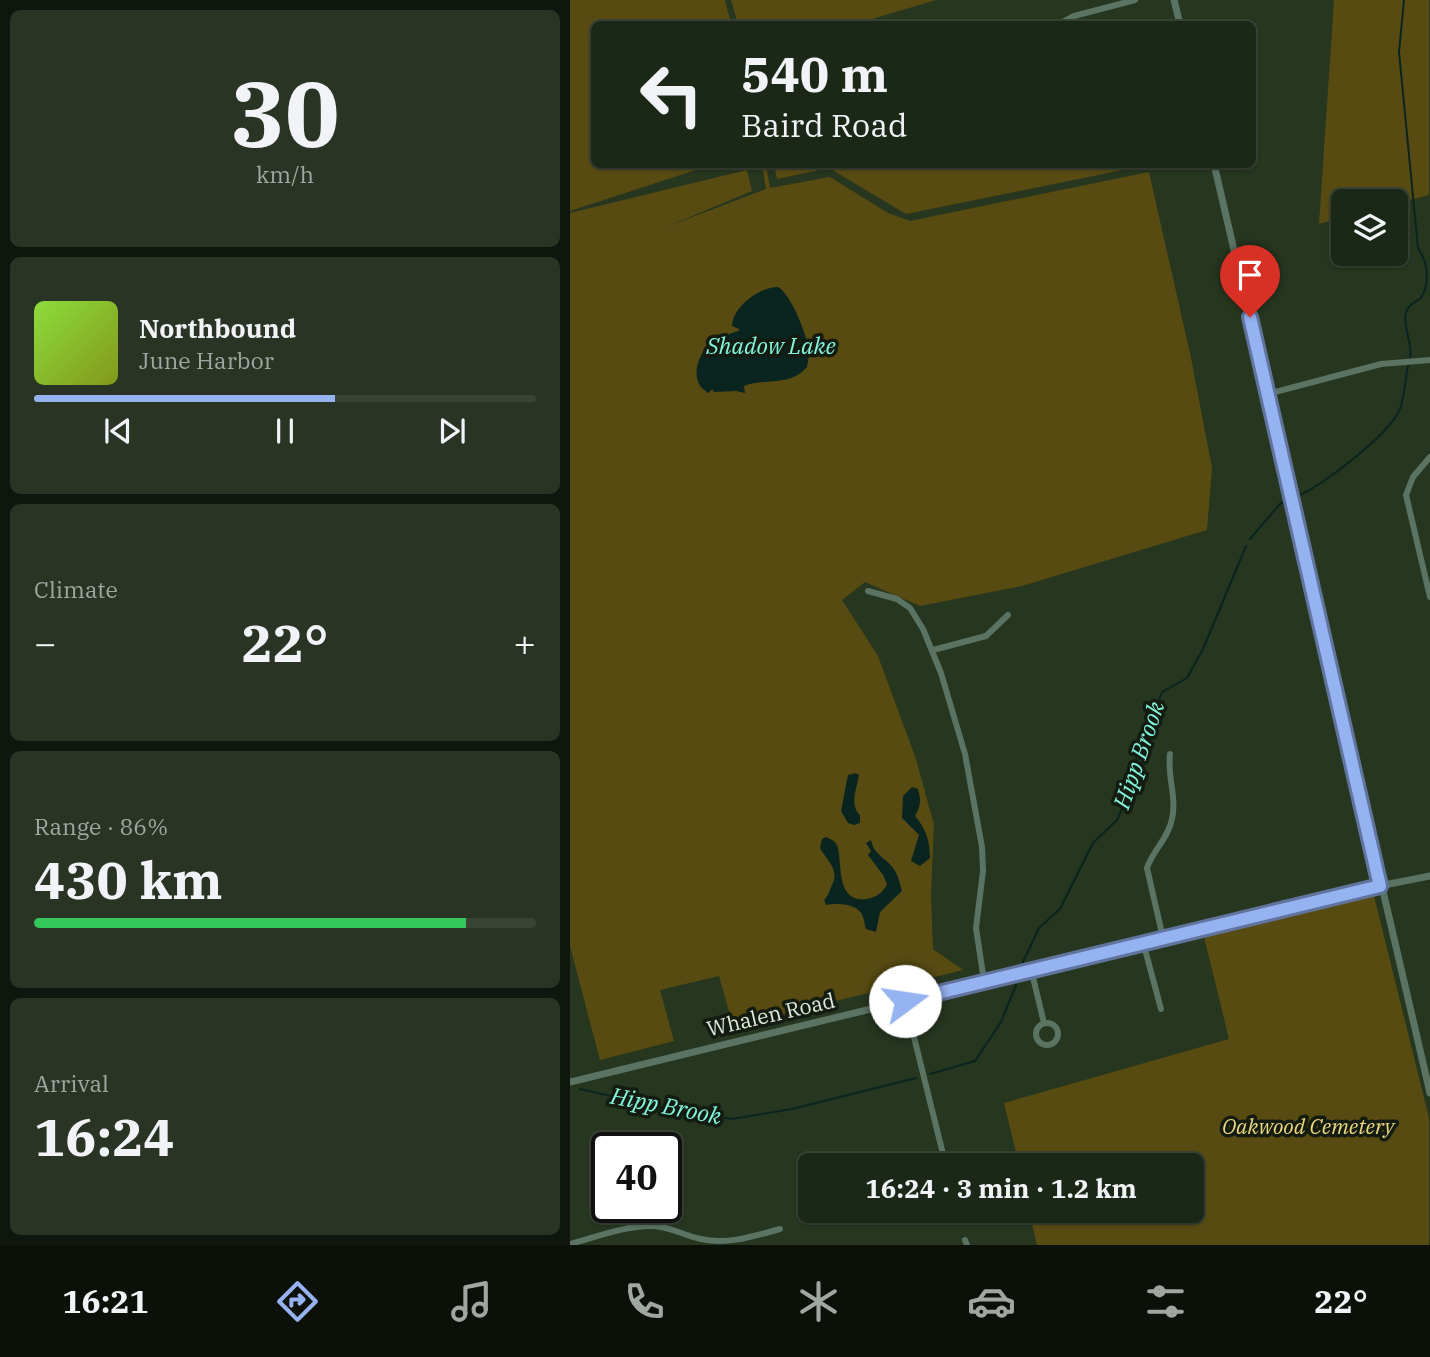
<!DOCTYPE html>
<meta charset="utf-8">
<style>
:root{--surface:#1c2817;--page:#293424;--text:#f1f3f6;--muted:#a0a6a1;--line:#3a4436;--accent:#95b2f1}
body{margin:0;font-family:"IBM Plex Serif",serif;background:var(--page);color:var(--text);height:100vh;display:flex;flex-direction:column;font-size:26px;white-space:nowrap}
*{box-sizing:border-box;margin:0}
p{font-size:23px;color:var(--muted)}
.icon{flex:none;width:38px;height:38px;fill:none;stroke:currentColor;stroke-width:2;stroke-linecap:round;stroke-linejoin:round}
.map{position:relative;flex:1;overflow:hidden}
.panel{display:flex;flex-direction:column;gap:10px;padding:10px;background:#0f160d;width:570px}
.panel>*{flex:none}
.hud{position:absolute;left:21px;top:21px;width:665px;height:147px;border-radius:10px;box-shadow:0 2px 5px #0004,0 0 0 2px var(--line);background:#1c2817;color:var(--text);overflow:hidden}
.controls{position:absolute;left:761px;top:189px;display:grid;gap:14px}
.controls a{display:grid;place-items:center;width:77px;height:77px;border-radius:10px;background:var(--surface);box-shadow:0 2px 5px #0004,0 0 0 2px var(--line);font-size:35px}
.speed{position:absolute;left:21px;top:1132px;display:flex;gap:14px;font-size:35px;font-weight:700;text-align:center}
.speed>*{display:grid;place-content:center;width:91px;height:91px;border-radius:50%;background:var(--surface);box-shadow:0 2px 5px #0004,0 0 0 2px var(--line);line-height:1}
.speed .limit{border:4px solid #111;border-radius:10px;background:#fff;color:#111}
.pin{position:absolute;display:grid;place-items:center;width:60px;height:60px;color:#fff;margin:-72px -30px;border-radius:50% 50% 50% 0;rotate:-45deg;box-shadow:0 0 7px #0007}
.pin .icon{rotate:45deg}
.me{position:absolute;width:77px;margin:-38px;rotate:76deg;stroke-linejoin:round;filter:drop-shadow(0 0 5px #0008)}
.turn{display:flex;align-items:center;gap:24px;height:147px;padding:0 35px;font-size:32px}
.turn .icon{width:91px;height:91px;stroke-width:2.5}
.turn b{display:block;font-size:49px;line-height:60px}
.big{font-size:52px;font-weight:700;line-height:1.1}
.panel .card{flex:1;display:flex;flex-direction:column;justify-content:center;gap:10px;min-width:0;padding:0 24px;border-radius:10px;background:var(--page)}
.panel .dial{align-items:center;gap:0}
.dial b{font-size:91px;line-height:1}
.song{display:flex;align-items:center;gap:21px}
.cover{width:84px;height:84px;border-radius:10px;background:linear-gradient(135deg,hsl(90 70% 55%),hsl(70 70% 35%))}
.played{height:7px;border-radius:4px;background:linear-gradient(90deg,var(--accent) 60%,var(--line) 60%)}
.keys{display:flex;justify-content:space-around;direction:ltr}
.heat{display:flex;justify-content:space-between;align-items:center;font-size:38px;direction:ltr}
.charge{height:10px;border-radius:5px;background:linear-gradient(90deg,#34c759 86%,var(--line) 0)}
.trip{position:absolute;left:228px;top:1153px;width:406px;height:70px;border-radius:10px;background:var(--surface);box-shadow:0 2px 5px #0004,0 0 0 2px var(--line);font-weight:700;line-height:70px;text-align:center}
.dock{display:flex;height:112px;justify-content:space-around;align-items:center;background:#0b1009;color:var(--muted)}
.dock .icon{width:49px;height:49px}
.dock .current{color:var(--accent)}
.dock b{font-size:32px;color:var(--text)}
main{display:flex;flex:1;min-height:0}
.map>svg:first-child{display:block}
.green{fill:#584b12}
.water{fill:#0a241f}
.lines{fill:none;stroke-linecap:round;stroke-linejoin:round}
.stream{stroke:#0a241f;stroke-width:2}
.minor{stroke:#5a7363;stroke-width:6}
.tertiary{stroke:#5a7363;stroke-width:7}
.route-casing{stroke:#61749d;stroke-width:18}
.route{stroke:#95b2f1;stroke-width:12}
.labels{text-anchor:middle;stroke-width:7;stroke-linejoin:round;paint-order:stroke}
.street-label{font-size:21px;fill:#dfeadb;stroke:#141b11}
.park-label{font-size:21px;font-style:italic;fill:#eed87d;stroke:#141b11}
.water-label{font-size:23px;font-style:italic;fill:#82f7dd;stroke:#141b11}
</style>
<main>
<section class="panel">
<div class="card dial"><b>30</b><p>km/h</p></div>
<div class="card">
<div class="song"><i class="cover"></i><div><b>Northbound</b><p>June Harbor</p></div></div>
<div class="played"></div>
<div class="keys"><svg class="icon" aria-label="previous" viewBox="0 0 24 24"><path d="M18 5L8 12l10 7zM5 5v14"/></svg><svg class="icon" aria-label="pause" viewBox="0 0 24 24"><path d="M8 5v14M16 5v14"/></svg><svg class="icon" aria-label="next" viewBox="0 0 24 24"><path d="M6 5l10 7-10 7zM19 5v14"/></svg></div>
</div>
<div class="card"><p>Climate</p>
<div class="heat"><a>−</a><b class="big">22°</b><a>+</a></div>
</div>
<div class="card"><p>Range · 86%</p><b class="big">430 km</b><div class="charge"></div></div>
<div class="card"><p>Arrival</p><b class="big">16:24</b></div>
</section>
<div class="map">
<svg width="860" height="1245" viewBox="0 0 860 1245">
<rect width="100%" height="100%" fill="#26361f"/>
<!-- green -->
<path class="green" d="M0 0H155L161 24H24V164L141 165 0 211Z
M161 0H366L285 24H168Z
M764 0H859V195L826 204V201H774L773 217 749 224Z
M192 165H196L200 188 260 177 318 213 340 221 579 172 621 358 642 468 637 530 452 586 350 606 295 582 272 600 308 656 346 759 364 825 361 894 363 949 393 970 163 1026 149 976 90 990 104 1041 30 1060 0 946V213L177 170 182 191 96 227 196 189Z
M577 165 336 214 259 168 207 179 204 165Z
M803 892 859 1118V1245H467L459 1211H621V1166L449 1165 434 1103 659 1039 633 933Z"/>
<!-- water -->
<path class="water" d="M208 287C221 294 237 335 239 351 239 356 238 362 237 367 220 387 195 378 174 386L175 393 166 391 144 392 142 389 139 393C121 384 125 363 135 349 138 344 164 331 169 331V329L162 326C163 306 190 287 208 287Z
M286 773 289 775C287 788 279 805 290 815V823L284 825 278 823 271 811 278 775Z
M342 787 348 789C351 800 351 806 345 816 356 829 360 841 360 858L350 866 341 861 349 835 332 818 333 796Z
M256 837C262 840 266 841 268 848 272 866 266 907 301 898 308 896 314 891 317 884L313 875 298 855 301 851 296 843 301 840C304 855 315 857 323 868 328 874 330 884 332 891L310 912 306 932 296 929C294 925 295 921 293 917 289 903 267 903 256 905L254 900C259 895 259 891 262 885 270 869 257 861 250 848L252 839Z"/>
<g class="lines">
<!-- stream -->
<path class="stream" d="M834 0 829 52 848 248C858 263 860 282 851 298 845 303 838 304 836 313 832 326 843 343 840 357
M728 496C754 484 819 435 830 409 835 396 835 379 838 366
M680 539 710 504 715 502
M453 962 469 928 490 909 523 843 547 820 561 788 567 756 579 740V727L592 692 617 678 633 649 676 546
M360 1074 405 1061 431 1022 446 985
M10 1089 93 1108 162 1119 222 1109 346 1078"/>
<!-- minor -->
<path class="minor" d="M489 24 504 16 565 0
M698 394 811 364 860 360
M860 457 843 477 836 495 860 597
M298 591 327 599 340 608 353 629 371 673 395 754 412 847 413 871 406 928 414 981
M363 650 416 636 438 615
M593 938 577 868C583 850 598 839 602 819 607 797 597 776 600 754
M573 942 591 1009
M461 969 474 1023
M335 1001 376 1166
M466 1034a11 11 0 1 1 22 0a11 11 0 1 1-22 0Z
M395 1240 397 1245
M0 1244C26 1237 57 1225 84 1226 101 1227 115 1236 131 1239 158 1245 184 1236 210 1229"/>
<!-- tertiary -->
<path class="tertiary" d="M604 0 610 24
M644 164 860 1093
M0 1082 804 887 860 876"/>
</g>
<g class="lines">
<defs>
<path id="route" d="M335 1001 810 886 680 317"/>
</defs>
<!-- route casing -->
<use href="#route" class="route-casing"/>
<!-- route -->
<use href="#route" class="route"/>
</g>
<g class="labels">
<!-- street labels -->
<g class="street-label">
<text transform="translate(201 1015) rotate(-13)" y="7">Whalen Road</text>
</g>
<!-- park labels -->
<g class="park-label">
<text x="738" y="1134">Oakwood Cemetery</text>
</g>
<!-- water labels -->
<g class="water-label">
<text x="201" y="354">Shadow Lake</text>
<text transform="translate(569 755) rotate(-71)" y="8">Hipp Brook</text>
<text transform="translate(96 1106) rotate(11)" y="8">Hipp Brook</text>
</g>
</g>
</svg>
<div class="controls">
<a><svg class="icon" aria-label="layers" viewBox="0 0 24 24"><path d="M12 4l9 5-9 5-9-5zM3 14l9 5 9-5"/></svg></a>
</div>
<div class="speed"><div class="limit">40</div></div>
<div class="pin" style="left:680px;top:317px;background:#d93025"><svg class="icon" aria-label="arrive" viewBox="0 0 24 24"><path d="M6 21V4h12l-3 4 3 4H6"/></svg></div>
<svg class="me" style="left:335px;top:1001px" viewBox="-20 -20 40 40"><circle r="19" fill="#fff"/><path d="M0-13L10 11 0 6-10 11z" fill="#95b2f1"/></svg>
<div class="trip">16:24 · 3 min · 1.2 km</div>
<div class="hud">
<div class="turn"><svg class="icon" aria-label="left" viewBox="0 0 24 24"><path d="M17 20v-9H6M10 6l-5 5 5 5"/></svg><div><b>540 m</b>Baird Road</div></div>
</div>
</div>
</main>
<nav class="dock">
<b>16:21</b>
<svg class="icon current" aria-label="directions" viewBox="0 0 24 24"><path d="M12 3l9 9-9 9-9-9zM9 14v-3h6M13 9l2 2-2 2"/></svg>
<svg class="icon" aria-label="music" viewBox="0 0 24 24"><path d="M9 18V5l10-2v13"/><circle cx="6" cy="18" r="3"/><circle cx="16" cy="16" r="3"/></svg>
<svg class="icon" aria-label="phone" viewBox="0 0 24 24"><path d="M5 4h4l2 5-3 2q2 4 5 5l2-3 5 2v4C11 20 4 13 5 4z"/></svg>
<svg class="icon" aria-label="climate" viewBox="0 0 24 24"><path d="M12 3v18M4 7l16 10M4 17L20 7"/></svg>
<svg class="icon" aria-label="car" viewBox="0 0 24 24"><path d="M5 17H2v-5l4-1 3-4h7l3 4 3 1v5h-3M9 17h6M6 11h13"/><circle cx="7" cy="17" r="2"/><circle cx="17" cy="17" r="2"/></svg>
<svg class="icon" aria-label="filters" viewBox="0 0 24 24"><path d="M4 7h16M4 17h16"/><circle cx="9" cy="7" r="2"/><circle cx="15" cy="17" r="2"/></svg>
<b>22°</b>
</nav>
